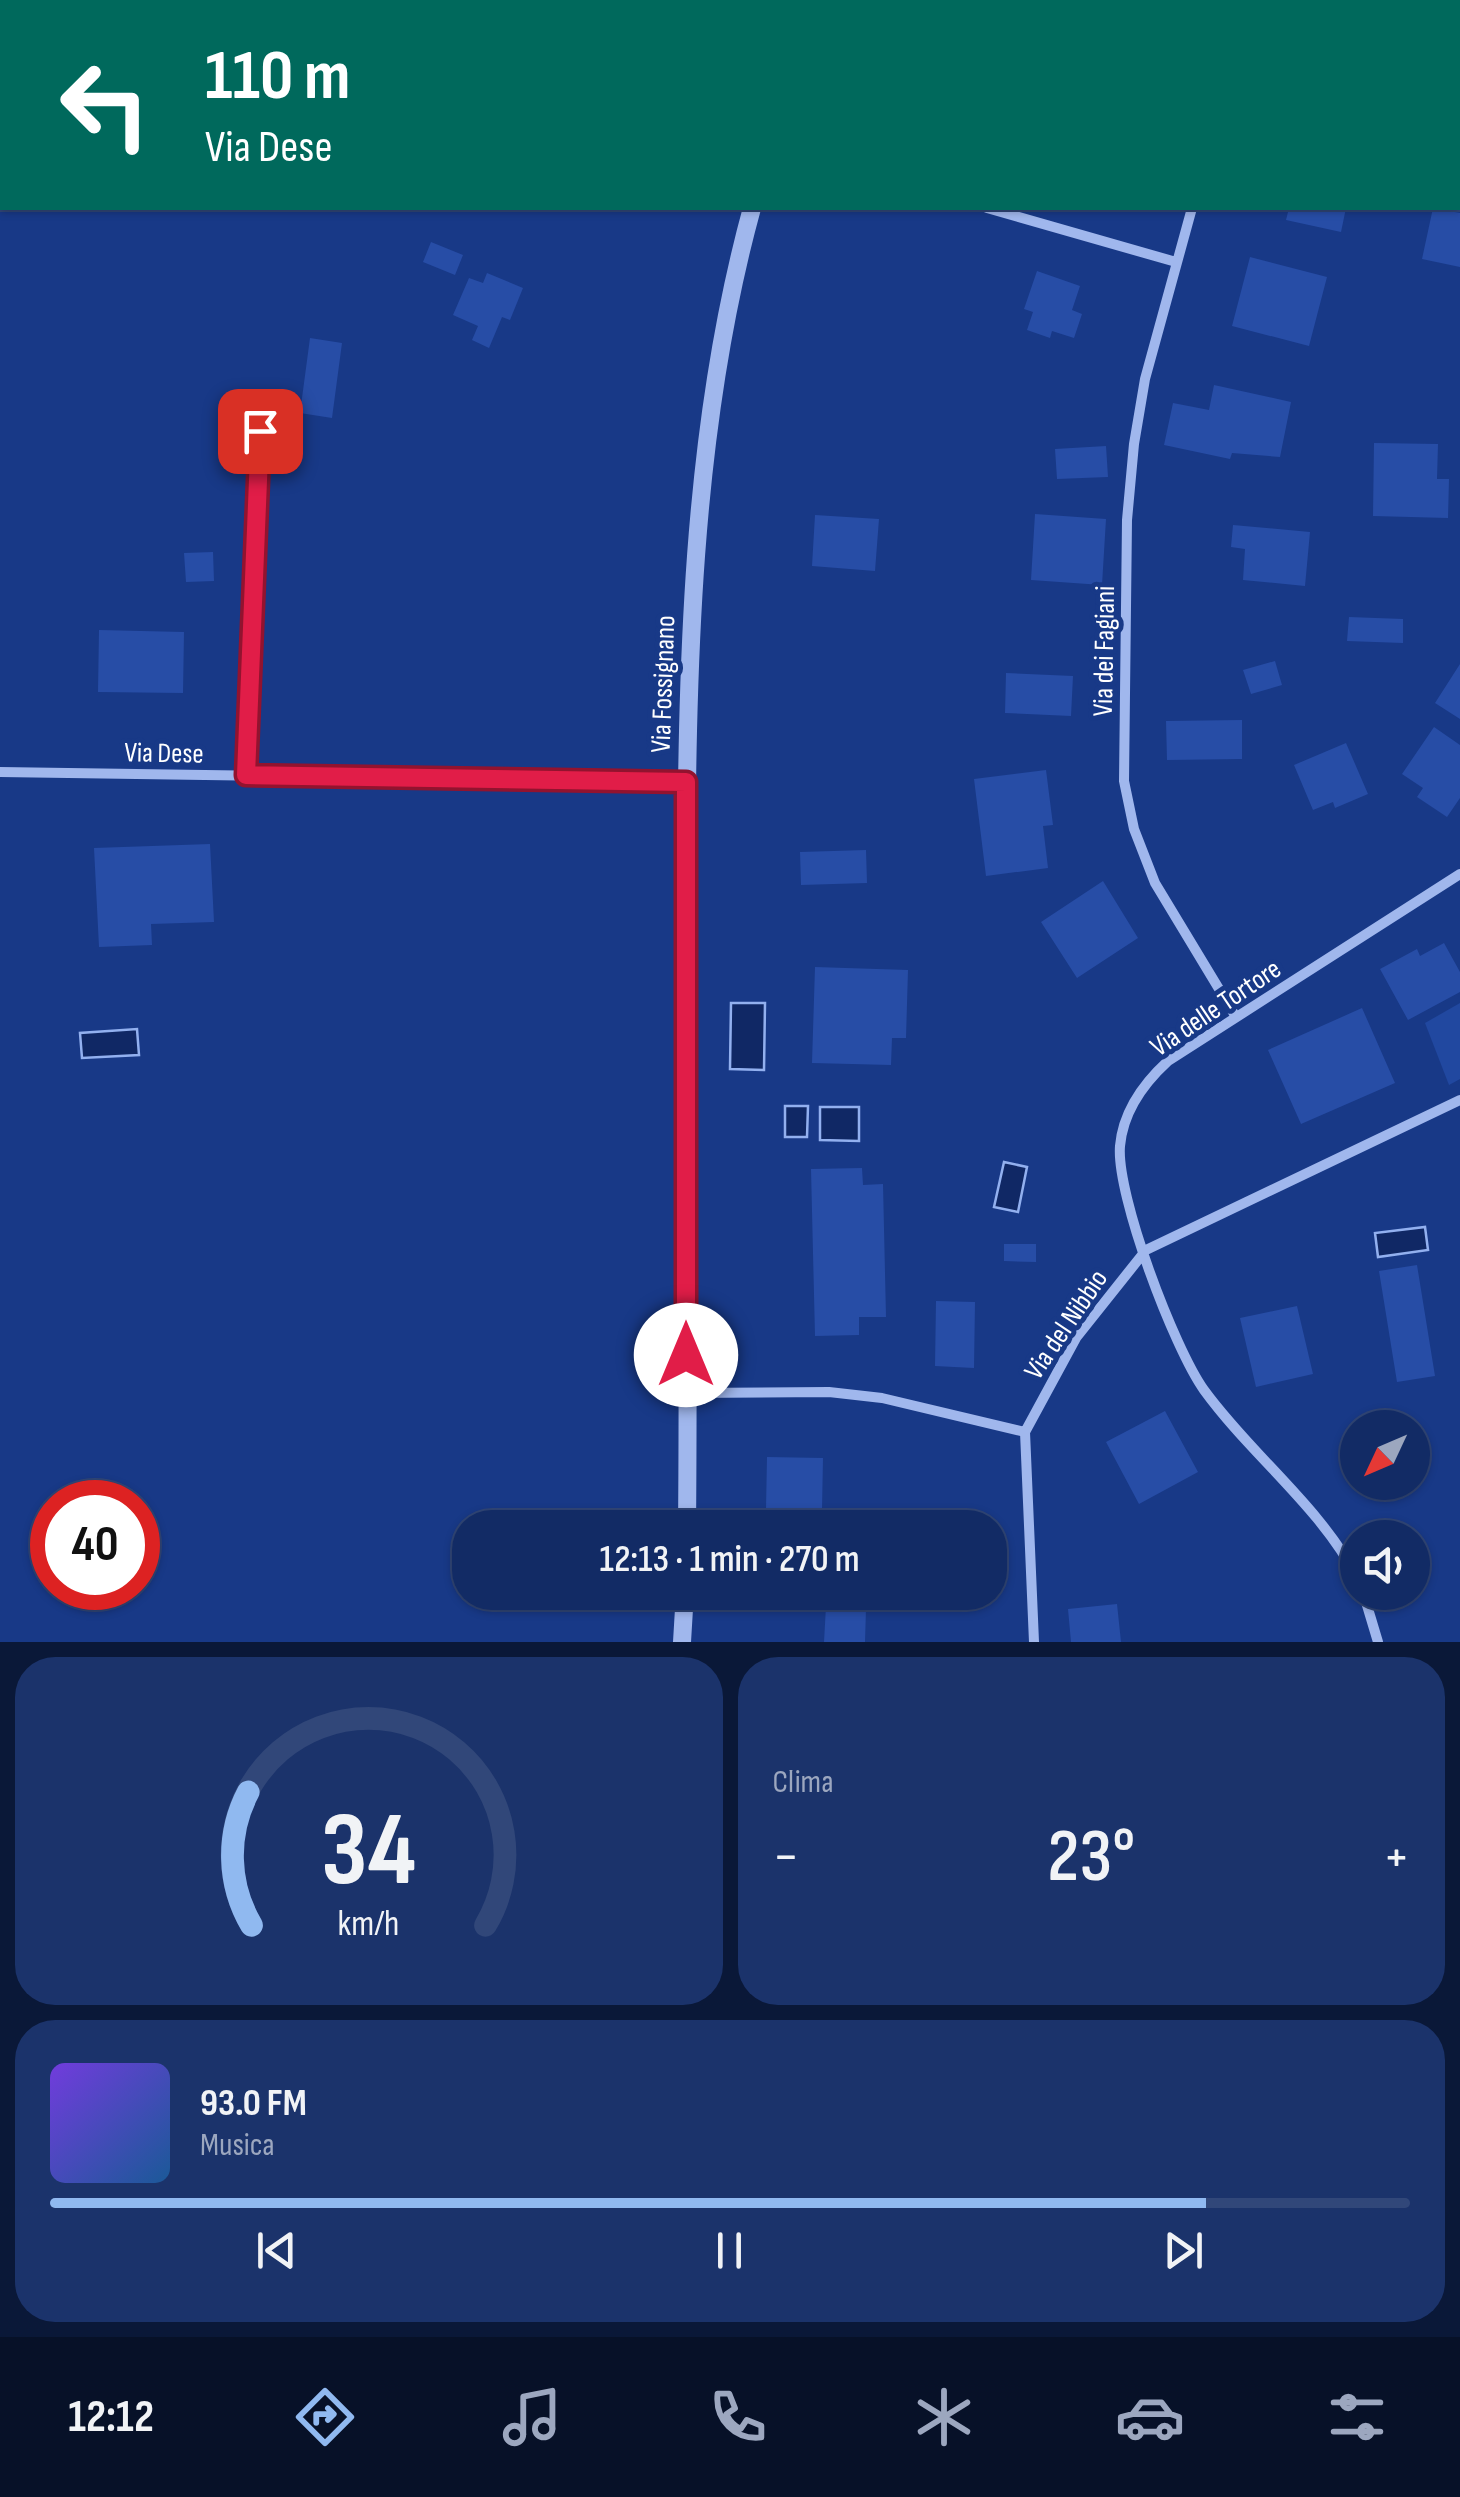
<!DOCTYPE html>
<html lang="it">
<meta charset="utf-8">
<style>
:root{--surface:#122b65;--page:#1b336b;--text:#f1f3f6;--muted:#9ca7bf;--line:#314779;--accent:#90b9f0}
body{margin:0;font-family:"Sofia Sans Condensed",sans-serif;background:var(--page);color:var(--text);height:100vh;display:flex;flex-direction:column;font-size:38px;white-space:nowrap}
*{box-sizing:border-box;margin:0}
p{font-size:32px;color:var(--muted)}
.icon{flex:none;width:55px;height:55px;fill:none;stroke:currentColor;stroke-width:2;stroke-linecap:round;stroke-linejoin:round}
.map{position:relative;height:1642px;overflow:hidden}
.sheet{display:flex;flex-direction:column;gap:15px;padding:15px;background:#0a1838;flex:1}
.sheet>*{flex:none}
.guide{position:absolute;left:0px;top:0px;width:1460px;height:210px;box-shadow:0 2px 8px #0004,0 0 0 2px var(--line);background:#00695c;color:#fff;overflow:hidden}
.needle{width:65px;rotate:226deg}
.buttons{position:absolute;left:1340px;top:1410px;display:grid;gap:20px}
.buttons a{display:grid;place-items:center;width:90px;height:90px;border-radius:50%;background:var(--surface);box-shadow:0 2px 8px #0004,0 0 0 2px var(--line);font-size:50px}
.speed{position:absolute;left:30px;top:1480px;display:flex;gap:20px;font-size:50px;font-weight:700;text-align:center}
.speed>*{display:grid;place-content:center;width:130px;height:130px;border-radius:50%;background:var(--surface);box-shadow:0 2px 8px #0004,0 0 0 2px var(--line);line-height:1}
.speed .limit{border:15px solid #d22;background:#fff;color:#111}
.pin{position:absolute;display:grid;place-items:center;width:85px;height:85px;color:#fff;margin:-42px;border-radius:20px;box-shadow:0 5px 15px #0006}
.me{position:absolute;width:110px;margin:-55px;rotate:0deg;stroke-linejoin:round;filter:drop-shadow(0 0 8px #0008)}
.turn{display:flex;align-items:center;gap:35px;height:210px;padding:0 40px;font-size:45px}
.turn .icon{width:130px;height:130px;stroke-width:2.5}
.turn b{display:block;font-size:70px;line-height:85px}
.big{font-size:75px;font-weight:600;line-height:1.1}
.sheet .card{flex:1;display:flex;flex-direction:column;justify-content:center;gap:15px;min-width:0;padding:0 35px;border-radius:40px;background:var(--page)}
.sheet .dial{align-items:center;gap:0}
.dial svg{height:260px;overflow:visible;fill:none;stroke:var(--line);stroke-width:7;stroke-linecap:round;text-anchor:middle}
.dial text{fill:var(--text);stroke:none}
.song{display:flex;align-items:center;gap:30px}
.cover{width:120px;height:120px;border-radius:15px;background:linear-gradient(135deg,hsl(260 70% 55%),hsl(210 70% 35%))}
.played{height:10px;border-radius:5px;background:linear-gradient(90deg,var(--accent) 85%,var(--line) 85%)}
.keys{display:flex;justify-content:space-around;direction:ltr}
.heat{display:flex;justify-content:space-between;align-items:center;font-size:55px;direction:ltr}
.sheet .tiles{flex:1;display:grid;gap:15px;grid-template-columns:1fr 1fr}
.card:last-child{grid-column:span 2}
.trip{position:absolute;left:452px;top:1510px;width:555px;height:100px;border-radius:40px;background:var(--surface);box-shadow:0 2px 8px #0004,0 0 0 2px var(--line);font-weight:600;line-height:100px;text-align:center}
.tab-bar{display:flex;height:160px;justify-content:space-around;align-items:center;background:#071128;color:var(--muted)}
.tab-bar .icon{width:70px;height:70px}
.tab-bar .current{color:var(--accent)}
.tab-bar b{font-size:45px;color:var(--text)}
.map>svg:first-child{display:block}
.green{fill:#2148a0}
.water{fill:#102865;stroke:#92b0ef;stroke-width:2.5}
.building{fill:#274da6}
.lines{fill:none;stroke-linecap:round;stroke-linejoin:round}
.minor{stroke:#a0b7ed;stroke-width:10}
.tertiary{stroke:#a0b7ed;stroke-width:18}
.route-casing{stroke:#92132f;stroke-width:25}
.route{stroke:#e11d48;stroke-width:18}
.labels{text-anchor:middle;stroke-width:10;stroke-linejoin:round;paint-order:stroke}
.street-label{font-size:28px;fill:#fff;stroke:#183987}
</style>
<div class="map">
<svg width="1460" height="1642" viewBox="0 0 1460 1642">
<rect width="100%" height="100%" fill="#183987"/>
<!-- green -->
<path class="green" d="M1460 1003V1079L1449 1085 1425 1023Z"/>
<!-- water -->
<path class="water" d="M731 1003H765L764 1070 730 1069Z
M137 1029 139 1055 82 1058 80 1033Z
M785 1106H808L807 1137H785Z
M820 1107H859V1141L820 1140Z
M1004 1162 1027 1167 1018 1212 994 1207Z
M1425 1227 1428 1250 1378 1257 1375 1233Z"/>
<!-- building -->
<path class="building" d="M1289 208H1346L1341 232 1286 220Z
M1433 208 1460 213V267L1422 259Z
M431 242 463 255 455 275 423 262Z
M1250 257 1327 277 1309 346 1232 326Z
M1037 271 1080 286 1072 310 1082 314 1074 338 1052 331 1050 338 1027 330 1033 312 1024 309Z
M487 273 523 288 510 320 502 317 489 348 472 340 478 326 453 315 469 278 483 283Z
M310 338 342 343 332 418 300 413Z
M1214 385 1291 402 1280 457 1232 453 1230 459 1164 445 1173 403 1209 410Z
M1374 443 1438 444 1437 479H1449L1448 518 1373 516Z
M1106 446 1108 477 1057 479 1055 449Z
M1035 514 1106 519 1102 585 1031 580Z
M815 515 879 519 875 571 812 566Z
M1233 525 1310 532 1305 586 1243 580 1245 549 1231 547Z
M213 552 214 581 186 582 184 553Z
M1349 617 1403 619V643L1347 641Z
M99 630 184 632 183 693 98 692Z
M1275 661 1282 685 1251 694 1243 670Z
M1460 664V719L1435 703Z
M1006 673 1073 676 1071 716 1005 713Z
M1242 720V759L1167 760 1166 721Z
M1434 727 1460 745V798L1447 817 1417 797 1423 788 1402 774Z
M1346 743 1368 794 1335 808 1333 802 1313 810 1294 765Z
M1046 770 1053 825 1043 826 1048 868 986 876 974 779Z
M210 844 214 922 151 924 152 945 99 947 94 848Z
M866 850 867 883 801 885 800 852Z
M1103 881 1138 938 1077 978 1041 922Z
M1444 943 1460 972V992L1408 1020 1380 969 1417 949 1420 956Z
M815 967 908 970 906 1038H892L891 1065 812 1063Z
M1362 1008 1395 1083 1301 1124 1268 1050Z
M862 1168 863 1185 883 1184 886 1317H859V1335L815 1336 811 1169Z
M1004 1244H1036V1262L1004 1261Z
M1417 1265 1435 1376 1397 1382 1379 1271Z
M936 1301 975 1302 974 1368 935 1366Z
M1297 1306 1313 1374 1256 1387 1240 1318Z
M1165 1411 1198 1472 1139 1504 1106 1442Z
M767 1457 823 1458 822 1510 766 1509Z
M1117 1604 1121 1642H1071L1068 1609Z
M826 1606 866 1609 865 1642H824Z"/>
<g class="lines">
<!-- minor -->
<path class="minor" d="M1252 2 1253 0
M987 208 1176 262
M1192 208 1145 379 1134 444 1127 520 1124 781 1134 829 1155 883 1236 1017
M0 772 686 782
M247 775 260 431
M687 1393 829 1392 882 1398 1025 1432 1076 1338 1146 1250 1460 1100
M1025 1432 1034 1642
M1358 1579C1320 1506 1252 1456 1204 1390 1174 1348 1116 1195 1120 1146 1123 1112 1144 1083 1168 1061L1460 874
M1363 1592 1378 1642"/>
<!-- tertiary -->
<path class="tertiary" d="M812 2 813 0
M687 1528C689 1321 686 1113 686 906 687 673 690 434 752 208
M682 1642 685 1592"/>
</g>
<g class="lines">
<defs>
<path id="route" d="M260 431 246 775 686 782V1355"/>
</defs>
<!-- route casing -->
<use href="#route" class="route-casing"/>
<!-- route -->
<use href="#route" class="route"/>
</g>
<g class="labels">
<!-- street labels -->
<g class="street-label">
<text transform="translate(1103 651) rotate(-89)" y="10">Via dei Fagiani</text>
<text transform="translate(662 684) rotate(-88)" y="10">Via Fossignano</text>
<text transform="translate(164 752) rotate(1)" y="10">Via Dese</text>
<text transform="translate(1215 1007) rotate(-34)" y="10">Via delle Tortore</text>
<text transform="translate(1065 1324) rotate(-56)" y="10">Via del Nibbio</text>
</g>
</g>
</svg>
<div class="buttons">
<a><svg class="needle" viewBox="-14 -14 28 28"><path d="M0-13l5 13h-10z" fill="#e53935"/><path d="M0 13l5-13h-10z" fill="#9ca7bf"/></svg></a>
<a><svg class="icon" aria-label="sound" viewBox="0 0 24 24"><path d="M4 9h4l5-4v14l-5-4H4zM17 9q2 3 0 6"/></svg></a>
</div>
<div class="speed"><div class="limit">40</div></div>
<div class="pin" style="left:260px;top:431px;background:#d93025"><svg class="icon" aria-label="arrive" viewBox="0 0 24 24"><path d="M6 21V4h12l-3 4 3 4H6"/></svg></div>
<svg class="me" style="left:686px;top:1355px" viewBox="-20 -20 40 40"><circle r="19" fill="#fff"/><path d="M0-13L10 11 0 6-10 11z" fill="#e11d48"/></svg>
<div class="trip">12:13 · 1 min · 270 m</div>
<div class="guide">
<div class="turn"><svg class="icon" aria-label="left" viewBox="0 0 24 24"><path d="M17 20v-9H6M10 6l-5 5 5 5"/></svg><div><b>110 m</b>Via Dese</div></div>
</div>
</div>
<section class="sheet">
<div class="tiles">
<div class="card dial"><svg viewBox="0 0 100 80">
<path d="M14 69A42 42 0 1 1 86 69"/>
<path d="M14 69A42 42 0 0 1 13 28" stroke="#90b9f0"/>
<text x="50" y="56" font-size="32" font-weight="700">34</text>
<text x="50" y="72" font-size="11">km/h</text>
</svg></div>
<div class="card"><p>Clima</p>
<div class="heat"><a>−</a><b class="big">23°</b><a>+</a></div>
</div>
<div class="card">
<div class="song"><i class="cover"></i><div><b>93.0 FM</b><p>Musica</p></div></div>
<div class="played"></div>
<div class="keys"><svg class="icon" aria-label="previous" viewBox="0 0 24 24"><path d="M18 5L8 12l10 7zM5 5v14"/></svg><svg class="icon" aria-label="pause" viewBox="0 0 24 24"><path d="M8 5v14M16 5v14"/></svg><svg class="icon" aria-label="next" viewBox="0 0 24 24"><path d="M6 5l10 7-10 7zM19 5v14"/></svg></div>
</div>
</div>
</section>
<nav class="tab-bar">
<b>12:12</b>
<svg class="icon current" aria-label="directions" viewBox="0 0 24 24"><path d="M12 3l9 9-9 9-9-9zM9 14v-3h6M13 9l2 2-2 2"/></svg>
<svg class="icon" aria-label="music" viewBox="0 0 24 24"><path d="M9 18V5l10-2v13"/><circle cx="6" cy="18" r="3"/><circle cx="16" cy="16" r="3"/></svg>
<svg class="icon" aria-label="phone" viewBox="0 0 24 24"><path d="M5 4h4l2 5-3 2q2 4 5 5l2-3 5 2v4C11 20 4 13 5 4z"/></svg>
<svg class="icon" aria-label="climate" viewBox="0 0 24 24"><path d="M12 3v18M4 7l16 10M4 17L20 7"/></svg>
<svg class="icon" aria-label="car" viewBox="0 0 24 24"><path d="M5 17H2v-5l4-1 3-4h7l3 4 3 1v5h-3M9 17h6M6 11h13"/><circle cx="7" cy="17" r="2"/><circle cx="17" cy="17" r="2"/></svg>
<svg class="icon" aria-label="filters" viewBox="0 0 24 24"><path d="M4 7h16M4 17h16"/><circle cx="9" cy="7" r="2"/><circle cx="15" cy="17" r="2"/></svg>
</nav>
